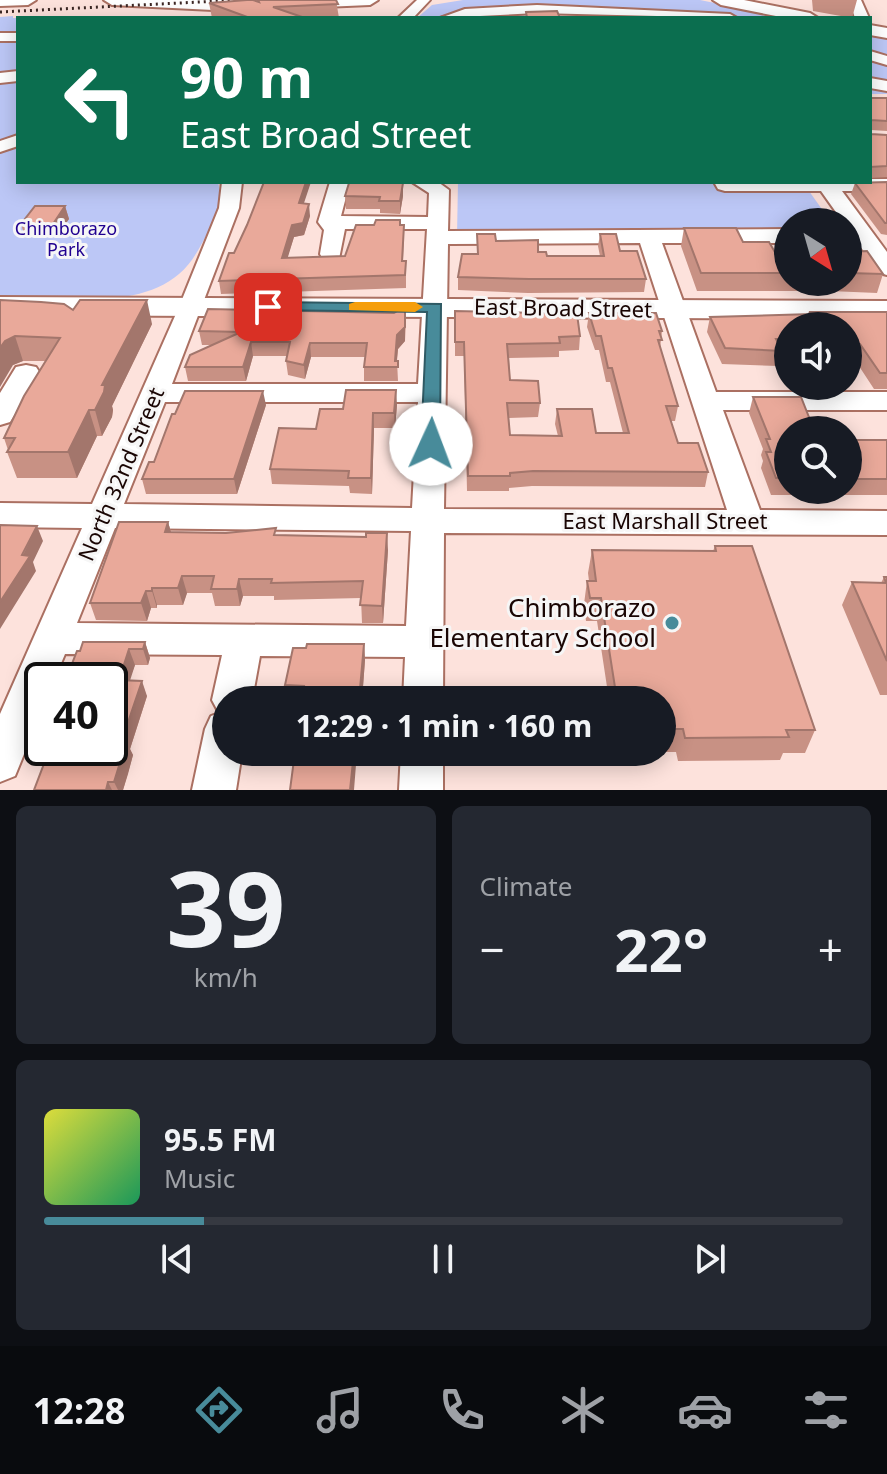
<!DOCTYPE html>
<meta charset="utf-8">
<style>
:root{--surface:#171b24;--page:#242831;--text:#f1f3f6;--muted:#9ea1a6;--line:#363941;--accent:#488b9a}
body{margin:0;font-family:"Noto Sans",sans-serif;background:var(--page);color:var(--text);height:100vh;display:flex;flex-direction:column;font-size:30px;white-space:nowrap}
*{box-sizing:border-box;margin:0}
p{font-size:26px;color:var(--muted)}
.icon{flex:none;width:44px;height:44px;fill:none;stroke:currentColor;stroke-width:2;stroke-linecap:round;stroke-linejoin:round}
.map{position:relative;height:790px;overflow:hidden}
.drawer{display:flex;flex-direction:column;gap:16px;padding:16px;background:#0d0f14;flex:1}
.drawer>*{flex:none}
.top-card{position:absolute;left:16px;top:16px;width:856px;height:168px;border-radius:0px;box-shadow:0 4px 20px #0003;background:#0b6e4f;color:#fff;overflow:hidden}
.needle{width:52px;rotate:143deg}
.fabs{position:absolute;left:774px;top:208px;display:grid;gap:16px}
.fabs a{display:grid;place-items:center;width:88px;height:88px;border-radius:50%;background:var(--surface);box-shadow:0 4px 20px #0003;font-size:40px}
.speed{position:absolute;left:24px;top:662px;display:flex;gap:16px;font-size:40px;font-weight:700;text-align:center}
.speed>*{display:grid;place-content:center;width:104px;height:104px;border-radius:50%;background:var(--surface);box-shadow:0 4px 20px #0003;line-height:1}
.speed .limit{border:4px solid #111;border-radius:12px;background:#fff;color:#111}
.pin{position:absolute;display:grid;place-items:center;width:68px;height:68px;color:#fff;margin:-34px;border-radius:16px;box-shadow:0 4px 12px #0006}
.me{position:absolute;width:88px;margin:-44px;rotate:2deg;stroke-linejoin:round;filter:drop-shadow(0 0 6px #0008)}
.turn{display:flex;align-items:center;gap:28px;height:168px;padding:0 32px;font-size:36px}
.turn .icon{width:104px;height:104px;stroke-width:2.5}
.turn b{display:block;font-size:56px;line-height:68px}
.big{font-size:60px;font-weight:700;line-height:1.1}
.drawer .tile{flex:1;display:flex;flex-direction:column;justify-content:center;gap:12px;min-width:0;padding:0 28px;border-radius:12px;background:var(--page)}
.drawer .dial{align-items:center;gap:0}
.dial b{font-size:104px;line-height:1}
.song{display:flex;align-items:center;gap:24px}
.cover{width:96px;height:96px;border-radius:12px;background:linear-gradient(135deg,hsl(60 70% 55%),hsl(150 70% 35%))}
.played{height:8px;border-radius:4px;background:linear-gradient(90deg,var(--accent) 20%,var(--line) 20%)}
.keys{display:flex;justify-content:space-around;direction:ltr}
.heat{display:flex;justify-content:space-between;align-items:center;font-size:44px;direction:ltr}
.drawer .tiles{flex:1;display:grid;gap:16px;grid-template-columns:1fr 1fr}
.tile:last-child{grid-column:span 2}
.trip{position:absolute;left:212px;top:686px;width:464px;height:80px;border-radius:40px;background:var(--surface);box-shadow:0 4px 20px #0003;font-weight:700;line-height:80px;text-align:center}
.tabs{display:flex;height:128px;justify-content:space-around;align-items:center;background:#090b0e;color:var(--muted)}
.tabs .icon{width:56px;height:56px}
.tabs .selected{color:var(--accent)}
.tabs b{font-size:36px;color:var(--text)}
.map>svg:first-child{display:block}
.green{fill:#bcc7f6}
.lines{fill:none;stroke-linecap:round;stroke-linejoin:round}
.minor-casing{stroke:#ab7062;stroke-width:4}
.major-casing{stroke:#ab7062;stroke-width:4}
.minor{fill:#fff;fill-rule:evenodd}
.major{fill:#fff;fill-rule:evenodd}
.rail{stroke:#3b2623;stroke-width:3;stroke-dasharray:2 4;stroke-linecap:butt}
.wall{fill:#c89184}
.shaded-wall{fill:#a3766c}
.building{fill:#e9a99a;stroke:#a3766c;stroke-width:2}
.route{fill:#488b9a;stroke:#2f5a64;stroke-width:2}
.slow{fill:#f59e0b}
.poi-dot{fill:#488b9a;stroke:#f6f6f6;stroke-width:3}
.labels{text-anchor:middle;stroke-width:6;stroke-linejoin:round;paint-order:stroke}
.far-park-label{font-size:18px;fill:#200090;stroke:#f6f6f6}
.street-label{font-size:22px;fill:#190503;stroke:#f6f6f6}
.near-poi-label{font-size:26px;fill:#190503;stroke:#f6f6f6;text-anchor:end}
</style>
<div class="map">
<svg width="887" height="790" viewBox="0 0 887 790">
<rect width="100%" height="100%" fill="#fde2dc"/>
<!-- green -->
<path class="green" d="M463 0H700L789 18H595L593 14 417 18 432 5Z
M13 16V18H18V182H218C223 202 216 216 207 234 199 249 192 263 179 274 137 311 52 298 0 298V17Z
M870 35 887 38V94H870Z
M458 182H720L809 191 831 222H788V233L457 235Z"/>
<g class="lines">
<defs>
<path id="minor" d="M417 0H430L413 18H398Z
M849 0H861L869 18H855Z
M537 5 730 14 737 18 537 13 440 18 465 9Z
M0 33H18V41H0Z
M870 51 887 56V65L870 60Z
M18 71V81L0 83V73Z
M870 78 887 81V91L870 88Z
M18 135V146L0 152V141Z
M870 179H887V191H842L887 252V275L879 273 848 229V222H843L821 191H725L718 189 714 182H870Z
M222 182H242L239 208 172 384H418L427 229H345L339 259H323L320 254 324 230 318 222 330 182H350L341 216 428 217 429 193 412 182H438L449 190 448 231 788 229V243H662L716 392H887V410H723L760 510 887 511V535L444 533 443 700H403L405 657 260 656 252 700H226V752H242L236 790H192L205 729 211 716 219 713 212 700 222 655 65 654 54 680H42V710L15 776 0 782V714L82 528 0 527V503L92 504 179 307 219 208ZM640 243 727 510 444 509 448 244ZM165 402H418L412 508 124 504ZM115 528 411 531 406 626 77 623Z
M26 365 36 367 40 373 10 422 0 425V393L16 367Z
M401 752H443V790H399Z"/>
<path id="major" d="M0 0H36L28 5 0 6Z
M104 0H378L370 5 233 11 112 5Z
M713 0H744L810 13 818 18H786L721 5Z
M870 25 887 28V38L870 35Z
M0 297 887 301V319L0 315Z"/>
</defs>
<!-- minor casing -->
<use href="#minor" class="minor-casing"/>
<!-- major casing -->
<use href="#major" class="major-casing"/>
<!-- minor -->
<use href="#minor" class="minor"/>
<!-- major -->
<use href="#major" class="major"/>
<!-- rail -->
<path class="rail" d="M0 12 240 0"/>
</g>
<!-- wall -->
<path class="wall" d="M256 0H336L339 18H212L209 3 256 1Z
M812 0H857L852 18 813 11Z
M870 98H887V131L871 130V134L887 135V177L870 178Z
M887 182V235L881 234 851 194 855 183Z
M345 196H403L400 214 380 213V209H346Z
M304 204 310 216 304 235 294 237 287 258 345 256 400 225 404 238 403 261H406V288L221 294 219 281 234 253Z
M65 206 69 219 56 237H25L21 224Z
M684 228 743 242 776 254H788V282H848V252L883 274 877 293 830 291H697L681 246Z
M477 234 538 252 547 256H600L598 246 600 234 620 251 646 279 644 292 528 293 458 290V277L477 254Z
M0 300 73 310 152 324 112 406 113 410 112 417 102 436H97L77 478H17L7 452 8 450 4 438 46 361H23L13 365Z
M455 311 580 336 579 350 559 351V357L509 358 510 380 540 403 538 417 509 418 510 435 558 436 555 424 557 409 596 433H623L610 382H606L599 350H595L587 327 589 313 662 331 660 348 678 406 675 421H670L678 443 708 472 705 487 532 486 509 488V491H467L464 356H455Z
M809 312H887V389H874L855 360 848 359V326H788V354H781L778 366 722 364 707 332 710 317 808 314Z
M406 320 405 341 398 349 397 361 398 381H364V367L365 357H311L305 379 288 375 286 361 287 356H253L246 381H188L185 367 211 345H202L199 331Z
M753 397 788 430V490H848V440H887V495H771L761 468 763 461 761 455 763 449 749 413Z
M266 405 237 494H146L142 479 154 462Z
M397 405 395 428H374L372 494 350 493 349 486 272 484 270 469 316 429 343 409Z
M168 522 171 532 277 535 388 550 383 623H362L361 598 274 600V596H243L240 606H215L212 593H187L183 605H157V608H151L147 621 96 620 90 603Z
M715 546 815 730 805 753H783L780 760 678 761 676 752H660H662V700H609L597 621H586L584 604 587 581H589L588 573 592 550 713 551Z
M884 577H887V695H880L842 605 852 582 881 583Z
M145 642 150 658 148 665H135L129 680 147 696 130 749 133 755 123 790H34L110 748 68 674Z
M364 644 365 660 362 700H287L285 685 306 648Z"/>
<!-- shaded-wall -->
<path class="shaded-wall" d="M306 182H311L300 215 299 203Z
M403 183V196L400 214V201Z
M309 204 310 216 304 235 294 237 284 270 282 258 292 225Z
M65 206 69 219 56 237 53 224Z
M147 300 152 324 112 406 113 410 112 417 102 436 95 410 102 385Z
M405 306V341L398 349 396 367 395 361 397 335Z
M15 336 23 361 13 365 0 387V348L5 341Z
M251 342 253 356 246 381 243 367Z
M310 343 311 357 305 379 304 365Z
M396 390 397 405 395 428 394 413Z
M263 391 266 405 237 494 234 479Z
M89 410 97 436 77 478 68 452Z
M373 413 374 428 372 494 371 478Z
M168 522 173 539 165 532Z
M37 526 43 541 33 562 36 571 0 629V602Z
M387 533 388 550 383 623 382 606Z
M182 576 187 593 183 605 178 588Z
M239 579 243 596 240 606 237 589Z
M152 588 157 605V608L152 591Z
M146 591 151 608 147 621 141 603Z
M145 642 150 658 148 665 143 649Z
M364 644 365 660 362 700H359Z
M129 649 135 665 125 696 119 680Z
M142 681 147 696 130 749 133 755 128 774 123 790H118L114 782 122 740Z
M354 752H357L354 790H350Z
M108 782 112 790H106Z"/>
<!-- building -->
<path class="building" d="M247 0H253L259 2 258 0H336L338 4 273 7 305 18H250L209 3Z
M557 11 560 18H527L526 12Z
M870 98H887V121L871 120V134L887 135V166L870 167Z
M264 182H306L299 203 309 204 303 223 292 225 282 258 345 256 356 225H374L376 220H400V225H404L402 261H406L405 275 219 281 229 253H234L247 225Z
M887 182V223H885L855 183Z
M349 183H403L400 201H379L380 197 345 196Z
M35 206H65L53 224H21Z
M684 228H736L743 242H769L776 254H788V273H701Z
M477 234H495L496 241 538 240V252H546L547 256H604L600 234H616L620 251H637L646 279H529L458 277 462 254H478Z
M867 251 883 274 848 273V252Z
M0 300 41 302 64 304 73 310 80 300H147L102 385H105L104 392 95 410H89L68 452H7L15 438H4L24 396 60 338 15 336 5 341 0 348Z
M405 306V327L397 335 395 361H398V367H364L367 343H310L304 365 286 361 290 342H251L243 367H185L190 355 241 332 199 331 208 309 394 313Z
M455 311 577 314 580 336 559 337 560 343 507 344 510 380 538 381 540 403H507L510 435 562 436 557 409H592L596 433H629L612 368H608L601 336H596L589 313H656L662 331H659L662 340H658L678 406H666L678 443H698L708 472 533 471 510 473V476H468L464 342H455Z
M809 312H887V373H880L860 344H848V326H788V339H776L782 351 725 348 710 317 813 314Z
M346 390H396L394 413H373L371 478H348L349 471 270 469 279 428 316 429 320 409H343Z
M185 391H263L234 479H142L149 462H154L172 414H175Z
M753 397H801L814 430H788V478H776L766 452H771L766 439H770Z
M848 440H887V479H848Z
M119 522H168L165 532 226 533 276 528 274 535 366 537V533H387L382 606 360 605 363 581 271 583 272 579H239L237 589H211L214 576H182L178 588H152V591H146L141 603H90Z
M0 525 37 526 22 555 30 556 0 602Z
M715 546H752L815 730H786L789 737 685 738 683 729H662V700H617L601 598H590L587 581H596L592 550 716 551Z
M884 577H887V661L852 582 886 583Z
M83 642H145L143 649H129L119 680 142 681 122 740H127L114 782H108L106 790H34L50 748H110V680H70L72 674H68L77 651H80Z
M307 644H364L359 700H302L304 686 285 685 293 648H306Z
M295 752H354L350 790H290Z"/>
<!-- route -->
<path class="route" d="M268 302 441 304 440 444 437 448H424L421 444 427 312 263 310V304Z"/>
<!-- slow -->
<path class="slow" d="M355 302H415L423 307 415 312 349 310V304Z"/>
<!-- markers -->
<circle class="poi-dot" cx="672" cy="623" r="8"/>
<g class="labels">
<!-- far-park labels -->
<g class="far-park-label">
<text x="66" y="235">Chimborazo<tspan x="66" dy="21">Park</tspan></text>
</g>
<!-- street labels -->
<g class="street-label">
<text transform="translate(563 308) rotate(1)" y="8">East Broad Street</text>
<text transform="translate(121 474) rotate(-67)" y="8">North 32nd Street</text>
<text x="665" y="529">East Marshall Street</text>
</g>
<!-- near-poi labels -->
<g class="near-poi-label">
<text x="656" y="617">Chimborazo<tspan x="656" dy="30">Elementary School</tspan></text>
</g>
</g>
</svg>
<div class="fabs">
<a><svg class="needle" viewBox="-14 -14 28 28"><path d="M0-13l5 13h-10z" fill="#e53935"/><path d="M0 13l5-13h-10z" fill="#9ea1a6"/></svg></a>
<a><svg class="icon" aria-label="sound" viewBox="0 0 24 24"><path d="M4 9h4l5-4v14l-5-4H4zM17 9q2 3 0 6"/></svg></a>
<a><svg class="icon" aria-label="search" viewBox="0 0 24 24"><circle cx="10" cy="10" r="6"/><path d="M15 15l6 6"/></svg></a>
</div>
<div class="speed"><div class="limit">40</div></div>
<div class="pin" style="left:268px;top:307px;background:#d93025"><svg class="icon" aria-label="arrive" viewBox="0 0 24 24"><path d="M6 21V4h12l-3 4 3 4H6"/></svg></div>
<svg class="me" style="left:431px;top:444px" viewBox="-20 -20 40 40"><circle r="19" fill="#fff"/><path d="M0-13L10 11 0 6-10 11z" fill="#488b9a"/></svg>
<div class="trip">12:29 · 1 min · 160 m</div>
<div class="top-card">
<div class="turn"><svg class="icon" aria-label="left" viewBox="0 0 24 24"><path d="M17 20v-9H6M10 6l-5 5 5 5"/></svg><div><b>90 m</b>East Broad Street</div></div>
</div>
</div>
<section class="drawer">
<div class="tiles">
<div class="tile dial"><b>39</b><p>km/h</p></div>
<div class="tile"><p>Climate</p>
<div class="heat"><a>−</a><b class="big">22°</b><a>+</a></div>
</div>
<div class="tile">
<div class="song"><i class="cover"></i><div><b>95.5 FM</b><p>Music</p></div></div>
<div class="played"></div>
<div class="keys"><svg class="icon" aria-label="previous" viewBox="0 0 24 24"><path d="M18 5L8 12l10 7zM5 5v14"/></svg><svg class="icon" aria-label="pause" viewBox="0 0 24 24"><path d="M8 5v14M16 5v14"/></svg><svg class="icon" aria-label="next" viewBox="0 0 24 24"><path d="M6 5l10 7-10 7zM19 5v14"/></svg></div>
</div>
</div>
</section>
<nav class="tabs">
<b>12:28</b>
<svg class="icon selected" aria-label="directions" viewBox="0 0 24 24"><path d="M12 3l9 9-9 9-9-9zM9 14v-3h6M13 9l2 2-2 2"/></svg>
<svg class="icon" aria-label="music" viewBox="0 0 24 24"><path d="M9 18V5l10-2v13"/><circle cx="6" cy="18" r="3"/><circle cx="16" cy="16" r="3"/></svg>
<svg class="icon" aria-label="phone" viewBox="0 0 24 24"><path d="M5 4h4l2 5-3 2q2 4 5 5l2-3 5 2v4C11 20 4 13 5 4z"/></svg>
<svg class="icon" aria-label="climate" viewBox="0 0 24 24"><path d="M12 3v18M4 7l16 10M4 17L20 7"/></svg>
<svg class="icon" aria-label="car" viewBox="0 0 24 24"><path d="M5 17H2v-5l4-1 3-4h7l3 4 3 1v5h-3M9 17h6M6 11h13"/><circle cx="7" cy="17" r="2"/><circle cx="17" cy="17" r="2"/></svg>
<svg class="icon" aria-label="filters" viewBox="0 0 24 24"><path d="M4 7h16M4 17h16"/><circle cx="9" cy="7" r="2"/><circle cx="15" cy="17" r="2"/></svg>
</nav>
